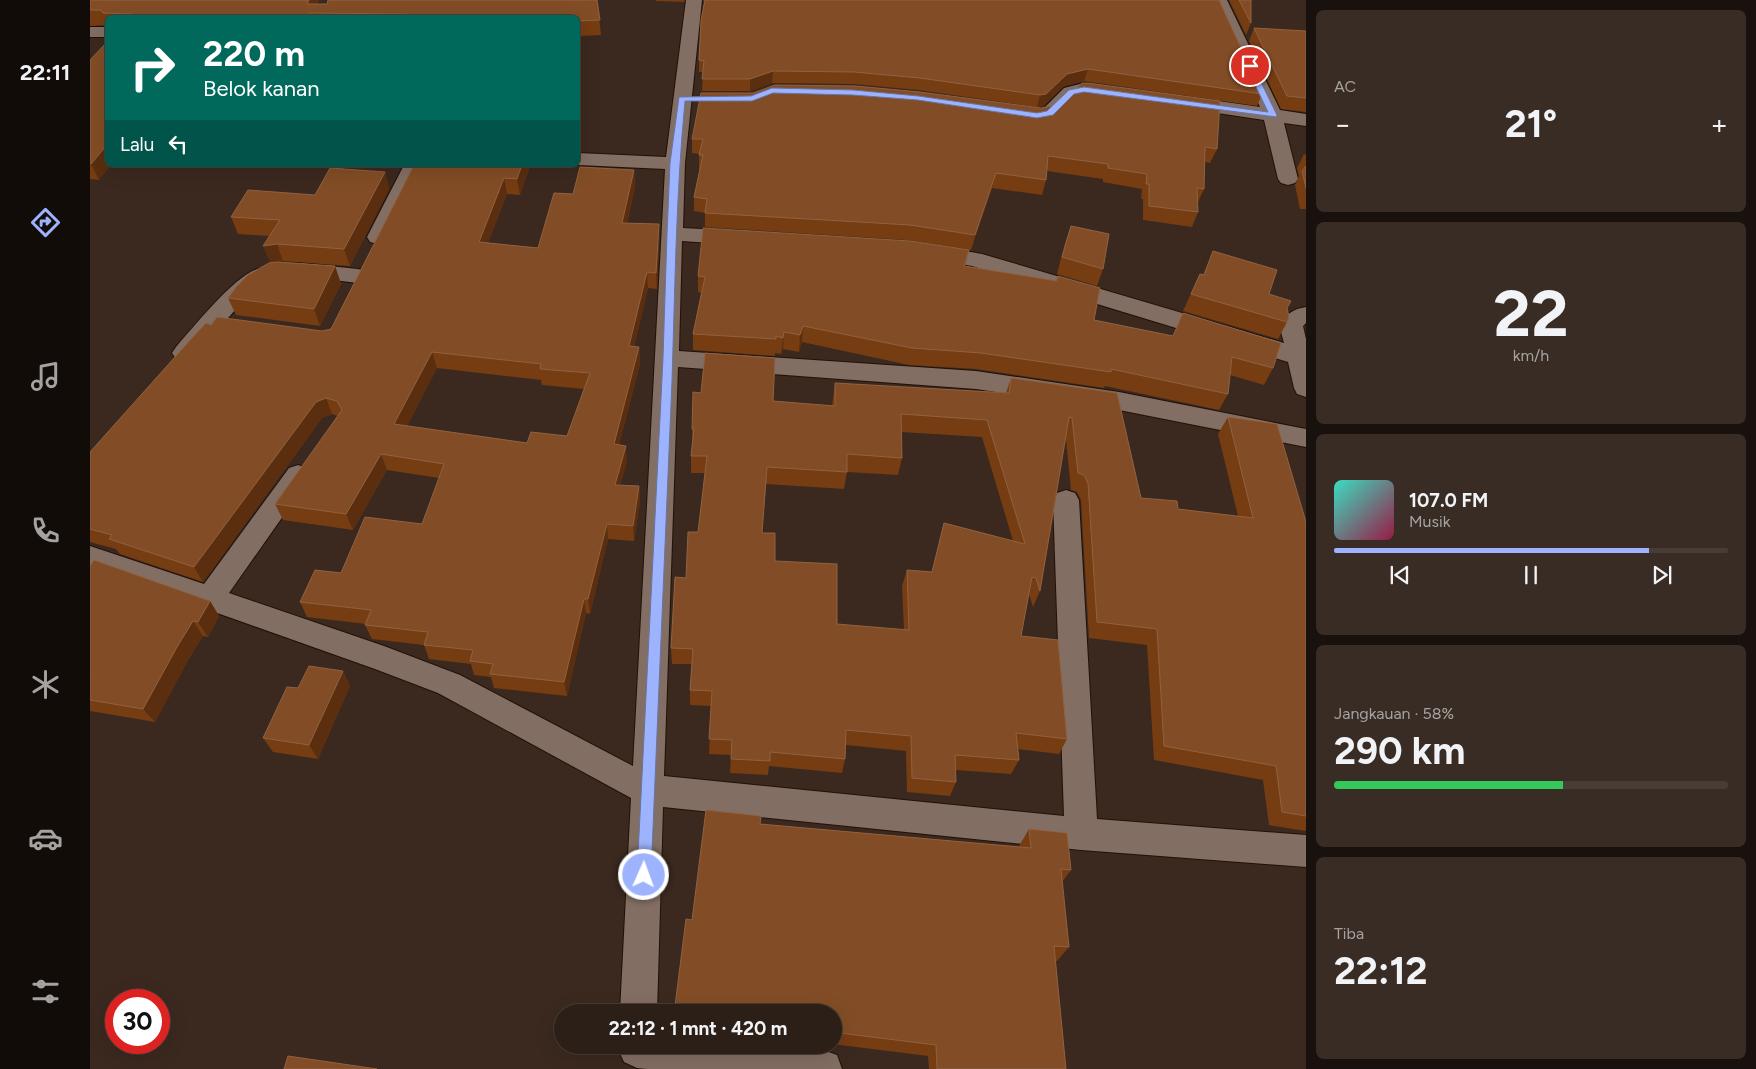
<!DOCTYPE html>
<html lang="id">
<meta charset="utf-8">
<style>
:root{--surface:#2c1f17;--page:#382c24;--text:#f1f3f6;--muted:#a6a2a1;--line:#483d36;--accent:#9eb3fd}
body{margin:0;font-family:Figtree,sans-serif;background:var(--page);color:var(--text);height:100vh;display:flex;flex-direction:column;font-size:19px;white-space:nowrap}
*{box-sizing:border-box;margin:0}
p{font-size:16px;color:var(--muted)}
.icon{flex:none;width:28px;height:28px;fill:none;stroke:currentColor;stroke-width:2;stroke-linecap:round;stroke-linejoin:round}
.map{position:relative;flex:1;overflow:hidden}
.panel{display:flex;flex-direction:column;gap:10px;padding:10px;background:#18110d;width:450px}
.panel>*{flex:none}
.banner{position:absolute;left:15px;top:15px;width:475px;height:152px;border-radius:8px;box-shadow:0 5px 20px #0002,0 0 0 1px var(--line);background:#00695c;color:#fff;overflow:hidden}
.speed{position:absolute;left:15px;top:989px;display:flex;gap:10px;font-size:25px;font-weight:700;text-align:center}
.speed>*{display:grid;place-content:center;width:65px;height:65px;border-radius:50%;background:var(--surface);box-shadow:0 5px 20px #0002,0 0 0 1px var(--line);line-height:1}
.speed .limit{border:8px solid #d22;background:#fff;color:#111}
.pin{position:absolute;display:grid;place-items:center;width:42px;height:42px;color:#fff;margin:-21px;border:2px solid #fff;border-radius:50%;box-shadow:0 1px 5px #0007}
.me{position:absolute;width:55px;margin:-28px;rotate:2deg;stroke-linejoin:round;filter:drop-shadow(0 0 4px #0008)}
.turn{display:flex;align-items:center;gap:18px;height:105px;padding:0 15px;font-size:22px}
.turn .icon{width:65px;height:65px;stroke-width:2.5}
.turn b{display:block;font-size:35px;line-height:42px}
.then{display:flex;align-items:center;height:48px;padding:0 15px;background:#0003;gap:10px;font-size:19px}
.big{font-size:38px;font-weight:700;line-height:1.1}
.panel .card{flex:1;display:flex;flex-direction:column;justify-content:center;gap:8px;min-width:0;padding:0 18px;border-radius:8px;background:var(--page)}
.panel .dial{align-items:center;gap:0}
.dial b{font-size:65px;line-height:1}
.song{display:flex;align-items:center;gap:15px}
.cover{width:60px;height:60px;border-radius:8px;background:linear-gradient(135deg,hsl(170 70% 55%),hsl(340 70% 35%))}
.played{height:5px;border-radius:2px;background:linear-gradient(90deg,var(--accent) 80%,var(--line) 80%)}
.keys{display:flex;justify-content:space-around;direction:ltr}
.heat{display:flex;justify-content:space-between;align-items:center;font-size:28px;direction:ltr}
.charge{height:8px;border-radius:4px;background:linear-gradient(90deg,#34c759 58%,var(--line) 0)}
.trip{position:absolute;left:464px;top:1004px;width:288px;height:50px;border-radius:25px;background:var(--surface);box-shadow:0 5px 20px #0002,0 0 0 1px var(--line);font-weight:700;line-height:50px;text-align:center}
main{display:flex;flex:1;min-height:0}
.tabs{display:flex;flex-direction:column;width:90px;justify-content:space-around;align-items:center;background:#120c09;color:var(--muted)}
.tabs .icon{width:35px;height:35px}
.tabs .current{color:var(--accent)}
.tabs b{font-size:22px;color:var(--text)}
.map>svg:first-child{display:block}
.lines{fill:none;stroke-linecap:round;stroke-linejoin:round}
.minor-casing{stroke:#211108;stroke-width:2}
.minor{fill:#836e63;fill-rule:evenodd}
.wall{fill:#763c12;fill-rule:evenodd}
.shaded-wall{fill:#5a2e0f}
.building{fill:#824d26;stroke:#906241;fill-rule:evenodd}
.route{fill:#9eb3fd;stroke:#6774a4}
</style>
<main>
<nav class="tabs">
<b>22:11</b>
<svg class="icon current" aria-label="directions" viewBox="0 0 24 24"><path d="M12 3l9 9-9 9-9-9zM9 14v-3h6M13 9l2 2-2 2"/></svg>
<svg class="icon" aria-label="music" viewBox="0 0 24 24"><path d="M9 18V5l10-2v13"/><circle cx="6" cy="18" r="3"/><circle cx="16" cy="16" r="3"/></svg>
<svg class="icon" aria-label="phone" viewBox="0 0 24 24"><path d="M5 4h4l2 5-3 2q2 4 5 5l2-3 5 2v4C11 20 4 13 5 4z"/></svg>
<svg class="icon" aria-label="climate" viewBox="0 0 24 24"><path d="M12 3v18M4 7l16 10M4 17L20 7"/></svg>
<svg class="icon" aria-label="car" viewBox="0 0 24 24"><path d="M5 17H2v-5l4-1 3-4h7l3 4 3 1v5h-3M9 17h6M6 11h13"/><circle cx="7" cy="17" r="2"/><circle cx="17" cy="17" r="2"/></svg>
<svg class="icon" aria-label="filters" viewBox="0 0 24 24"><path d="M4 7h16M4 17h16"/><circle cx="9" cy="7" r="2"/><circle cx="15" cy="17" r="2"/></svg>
</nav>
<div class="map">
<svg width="1216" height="1069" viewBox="0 0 1216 1069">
<rect width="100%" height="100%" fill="#3b291f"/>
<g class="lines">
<defs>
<path id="minor" d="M596 0H612L595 163 593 228 649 231 657 233 660 238 657 243 649 245 592 241 589 351 886 371 1029 392 1216 429V447L1029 410 886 389 588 367 574 776 974 816 963 500 967 493 976 490 985 493 989 500 1007 819 1216 835V867L991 850 573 807 567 1012H530L541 798 348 693 285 669 0 568V546L114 584 199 468 208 465 217 468 221 475 217 482 139 593 294 646 370 675 543 766 575 169 488 165V153L576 157Z
M1121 0H1137L1190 110 1216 114V126L1194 123 1208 179 1205 183 1198 185 1191 183 1188 179 1174 120 1094 108 1087 106 1085 102 1087 98 1094 96 1170 107Z
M0 27H18V37H0Z
M994 83 1029 88 1031 92 1029 96C1016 99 1001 91 989 96 985 97 981 103 978 106 961 123 950 123 927 117L924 113 927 109 954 108 974 88Z
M314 165H334L296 242 288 244 280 242 277 237Z
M842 245 892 254 1194 343 1189 325C1196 314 1203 309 1216 307V323L1213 326 1216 339V397L1207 394 1204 388 1198 362 882 266 834 257 831 252 834 247Z
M210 263 268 269 276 271 279 276 276 281 268 283 202 275 199 270 202 265Z
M168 269 176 271 179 276 176 281 146 309 102 359 94 361 86 359 82 353 86 347C103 328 145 275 168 269Z
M530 1045H687L733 1050 747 1055 752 1069H557L547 1068 534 1062 528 1049Z"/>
</defs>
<!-- minor casing -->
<use href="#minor" class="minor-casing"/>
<!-- minor -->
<use href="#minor" class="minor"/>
</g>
<!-- wall -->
<path class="wall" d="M0 0H229L227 4H237L238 0H507L511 35 488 36V18H18V25L0 26Z
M566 0H595L594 2 566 1Z
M613 0H1129L1172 94 1167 106 994 81 974 86 953 106 947 107 828 90 763 84 682 83 660 91H612L613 72H609V60L614 2Z
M1139 0H1161V23L1156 35Z
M1164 28 1216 31V112L1191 109 1159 41Z
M18 41V165L9 180 0 179V60Z
M685 85 1127 149 1120 163 1115 162 1114 189 1108 202V212L1102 227 1053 220V199H1051L1052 189 1013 182V179L957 171 956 180 952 195 902 188 881 250 817 240 615 227V213L604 211V197L610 169H609V154L602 153V139L663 93Z
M1214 154 1216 155V209H1210L1205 185 1209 176 1207 168Z
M324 165 440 166 430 195 417 194 398 243 448 248 483 194 544 170 545 187 537 223 569 241 567 289 558 288 544 347H549L550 364 529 445 537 462 530 485 549 486 550 502 544 541 518 539 500 614 496 613 477 696 404 688 401 677 384 675 381 664 339 659 334 645 282 639 275 625 276 624 217 617 210 602 251 573 332 524 349 478 297 470 263 530 193 520 185 504 248 416 242 414 232 418 113 582 30 554 26 549 0 542V452L121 325 232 331 241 329ZM347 368 451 380 452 385 494 389 477 436 437 443 317 426Z
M295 172 299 189 260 266 193 261 188 262 245 266 251 284 230 326 146 315 138 298 180 263V236L148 234 141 217 225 195Z
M981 226 1013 269 1007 286 967 274 975 243Z
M879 250 875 266 966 281 968 276 1004 320 1083 336 1093 313 1183 368 1174 385 1140 375 1138 394 1129 410 1015 386 1014 388 886 369 819 365 712 342 709 352 693 349 691 354 685 353V356L603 350V334L611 293 608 292V276Z
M1123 251 1197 309V322L1188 339 1093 311 1110 274 1113 275Z
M921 378 1027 393 1051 498 1088 509 1148 516 1128 434 1138 417 1216 522V830L1215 831 1179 825 1173 780 1064 760 1057 645 999 638 991 500 987 492 981 490 976 439 950 591 943 607 939 594 931 636 977 739 969 754 928 749 929 760 921 774 866 770V782L860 796 817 792 816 751 756 745 755 759 752 773 679 766 678 775 640 773 641 755 619 754 621 706 600 705V690L602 664H582L581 648 596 578 608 532 615 473H601V456L602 446V429L683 401 742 406 745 383 916 393ZM811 432 892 437 923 541 854 523 842 572 817 570 812 586 814 630 747 624 685 561 672 533 676 484 754 489 757 472 808 475 812 458Z
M0 566 120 601 129 616 118 637 113 636 97 662 65 722 0 711Z
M253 671 260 686 228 759 183 752 173 738 208 688Z
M670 824 930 847 929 846 939 829 981 870 972 882 979 947 967 961H965L976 1069H839L838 1056 742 1044V1012H585V1006L602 920Z"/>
<!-- shaded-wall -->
<path class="shaded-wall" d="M219 0H229L224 13 217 4Z
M998 69 994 81 974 86 953 106 947 107 950 95 977 74Z
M683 71 682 83 660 91V79Z
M16 146 18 148V165H21L9 180 1 164Z
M432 165H440V166L430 195 427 179Z
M544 170 545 187 533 239 532 223Z
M295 172 299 189 260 266 254 249Z
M906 173 902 188 881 250 885 235Z
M414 178 417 194 392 259 389 242Z
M569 224V241L567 289 566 273Z
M187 244 193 261 180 263 173 246Z
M245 266 251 284 230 326 224 309Z
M557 272 558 288 540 363 539 346Z
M713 326 712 342 709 352 710 335Z
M694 332 693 349 691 354 693 338Z
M549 347 550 364 525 460 524 444Z
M342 352 347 368 310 440 304 424Z
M236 398 242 414 232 418 113 582 104 567 226 402Z
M536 446 537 462 526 500 525 485Z
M291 454 297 470 263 530 256 514Z
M549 486 550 502 544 541 543 526Z
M517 524 518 539 500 614 498 599Z
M494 599 496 613 477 696 474 682Z
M120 601 129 616 118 637 108 622Z
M103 621 113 636 97 662 65 722 53 709 87 647Z
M253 671 260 686 228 759 219 745Z"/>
<!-- building -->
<path class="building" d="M0 0H219L217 4H237L238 0H507L510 20 488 21V18H315L316 14 219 13 216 18H39L43 14 13 13 11 10H0Z
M615 0H1129L1172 94 998 69 977 74 956 94 950 95 830 78 764 72 683 71 660 79H612L614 61 609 60 611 20Z
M1149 0H1161V23Z
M1164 28 1216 31V98L1197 96Z
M18 41V146H16L1 164 0 163V60Z
M992 83H998L1130 101 1127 149 1115 147 1114 189 1107 188 1108 212 1059 206V184H1056L1057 174 1018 168V164L958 156 956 180 906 173 885 235 820 225 615 213 617 199 604 197 613 155H609L613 139H602L611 93H663L685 85 765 86 830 92 951 108 972 104Z
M324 165H432L427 179 414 178 389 242 448 248 464 193 483 194 490 167 544 170 532 223 569 224 566 273 557 272 539 346 549 347 524 444 536 446 525 485 549 486 543 526 517 524 498 599H494L474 682 400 674 403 664 380 661 383 650 334 645 338 632 275 625 281 610 210 602 225 570 251 573 275 517 332 524 354 464 291 454 256 514 185 504 252 410 247 401 236 398 226 402 104 567 19 539 22 535 0 529V452L102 338 116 323 121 325 127 317 232 331 241 329ZM342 352 451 364 450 369 500 373 477 436 441 432 437 443 304 424Z
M1216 166V188L1212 171Z
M240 168 295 172 254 249 187 244 173 246 190 220 141 217 158 190 225 195Z
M981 226 1019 234 1013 269 972 257Z
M613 228 820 241 879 250 874 266 967 281 968 276 1010 288 1004 320 1083 336 1093 313 1191 343 1183 368 1142 357 1138 394 1021 369V372L891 353 822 348 713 326 710 335 694 332 693 338 686 336V339L603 334 615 277 608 276Z
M1123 251 1187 270 1179 294 1201 301 1197 308 1199 317 1197 322 1101 294 1110 274 1114 275Z
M187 262 245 266 224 309 138 298 146 287 158 275 179 263Z
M615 353 685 358 683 401 745 406V383L919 393 921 378 1027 393 1051 498 1087 501 1088 509 1163 518 1138 417 1187 424 1216 522V816L1192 812 1186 766 1074 746 1067 629 1007 622 998 483 994 475 988 473 982 418 979 417 950 591 946 578 942 577 931 636 968 640 977 739 926 733 929 760 865 755 866 782 822 778 821 736 756 730 755 759 680 752V761L641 759 642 740 619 739 622 691 600 690 603 649 581 648 585 577 596 578 598 532H608L617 456H601L604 429H602L603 392 611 393ZM811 414 897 420 935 544 854 523 842 572 817 570 819 630 747 624V564L685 561V533H672L677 467 757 472V454L812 458Z
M4 560 120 601 108 622 103 621 87 647 53 709 0 700V677L1 675H0V566Z
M219 666 253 671 219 745 173 738 197 687 208 688Z
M616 810 671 816 670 824 941 848 939 829 977 833 981 870 971 869 979 947 964 946 976 1069H847L846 1045 742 1032V1012H639L585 1006 596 919 602 920Z
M198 1056 287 1069H194Z"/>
<!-- route -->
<path class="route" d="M1157 64 1163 66 1187 115 1186 117 994 92 984 94 963 115 947 118 828 100 763 95 683 93 662 101H595C586 194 585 287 582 381 575 546 568 710 561 875L559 880 554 882 549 880 547 875 573 358 577 234 580 163 589 97 661 96 682 88 763 90 828 96 947 113 957 111 979 90 994 87 1178 112 1156 66Z"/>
</svg>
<div class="speed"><div class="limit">30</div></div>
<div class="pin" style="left:1160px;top:66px;background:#d93025"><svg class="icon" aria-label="arrive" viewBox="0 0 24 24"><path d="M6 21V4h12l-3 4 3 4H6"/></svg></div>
<svg class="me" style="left:554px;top:875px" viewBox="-20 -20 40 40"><circle r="17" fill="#9eb3fd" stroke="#fff" stroke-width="3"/><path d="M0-11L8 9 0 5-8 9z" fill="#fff"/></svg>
<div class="trip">22:12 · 1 mnt · 420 m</div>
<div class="banner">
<div class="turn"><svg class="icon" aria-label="right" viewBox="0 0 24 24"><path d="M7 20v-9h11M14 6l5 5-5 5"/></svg><div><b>220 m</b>Belok kanan</div></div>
<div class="then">Lalu<svg class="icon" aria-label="left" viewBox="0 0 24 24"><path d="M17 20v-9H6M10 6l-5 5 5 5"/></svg></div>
</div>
</div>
<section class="panel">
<div class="card"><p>AC</p>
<div class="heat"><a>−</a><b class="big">21°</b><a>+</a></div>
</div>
<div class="card dial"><b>22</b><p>km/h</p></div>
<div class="card">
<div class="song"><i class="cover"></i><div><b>107.0 FM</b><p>Musik</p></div></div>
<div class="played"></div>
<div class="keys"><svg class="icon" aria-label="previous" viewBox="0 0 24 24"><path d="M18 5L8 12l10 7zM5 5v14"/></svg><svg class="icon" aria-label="pause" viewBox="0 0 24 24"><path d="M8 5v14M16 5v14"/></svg><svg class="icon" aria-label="next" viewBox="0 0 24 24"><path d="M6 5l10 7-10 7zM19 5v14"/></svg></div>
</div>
<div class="card"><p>Jangkauan · 58%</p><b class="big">290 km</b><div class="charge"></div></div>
<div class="card"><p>Tiba</p><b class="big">22:12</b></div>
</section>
</main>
